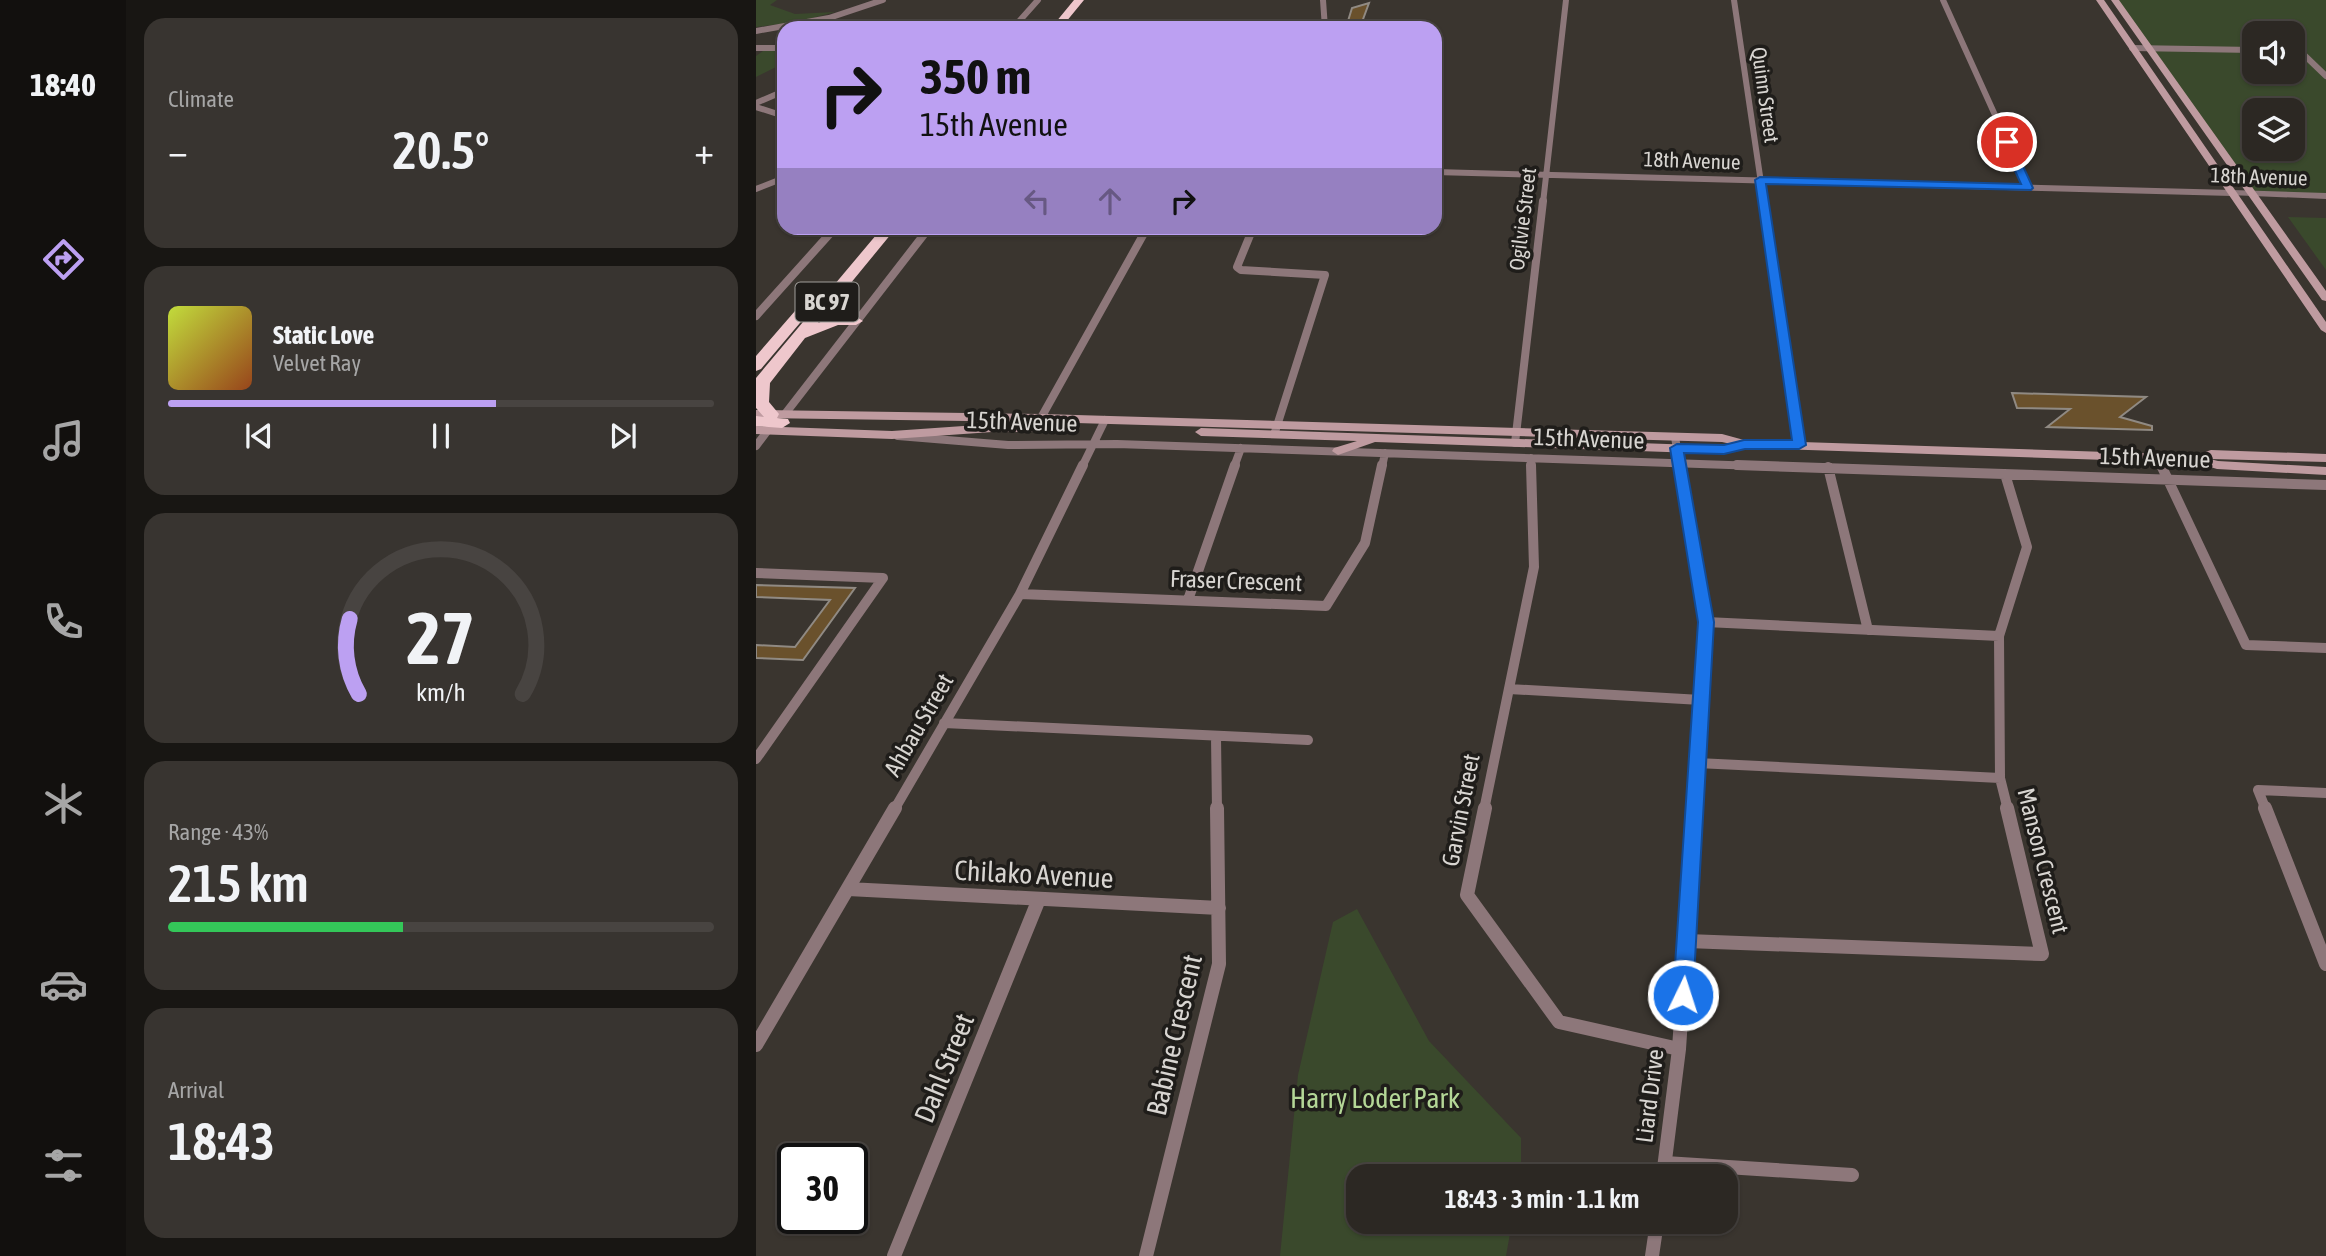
<!DOCTYPE html>
<meta charset="utf-8">
<style>
:root{--surface:#2c2823;--page:#383430;--text:#f1f3f6;--muted:#a6a6a6;--line:#484441;--accent:#bca0f2}
body{margin:0;font-family:"Asap Condensed",sans-serif;background:var(--page);color:var(--text);height:100vh;display:flex;flex-direction:column;font-size:26px;white-space:nowrap}
*{box-sizing:border-box;margin:0}
p{font-size:23px;color:var(--muted)}
.icon{flex:none;width:38px;height:38px;fill:none;stroke:currentColor;stroke-width:2;stroke-linecap:round;stroke-linejoin:round}
.map{position:relative;flex:1;overflow:hidden}
.drawer{display:flex;flex-direction:column;gap:18px;padding:18px;background:#181613;width:630px}
.drawer>*{flex:none}
.banner{position:absolute;left:21px;top:21px;width:665px;height:214px;border-radius:21px;box-shadow:0 2px 5px #0004,0 0 0 2px var(--line);background:#bca0f2;color:#111;overflow:hidden}
.tools{position:absolute;left:1486px;top:21px;display:grid;gap:14px}
.tools a{display:grid;place-items:center;width:63px;height:63px;border-radius:14px;background:var(--surface);box-shadow:0 2px 5px #0004,0 0 0 2px var(--line);font-size:35px}
.speed{position:absolute;left:21px;top:1143px;display:flex;gap:14px;font-size:35px;font-weight:700;text-align:center}
.speed>*{display:grid;place-content:center;width:91px;height:91px;border-radius:50%;background:var(--surface);box-shadow:0 2px 5px #0004,0 0 0 2px var(--line);line-height:1}
.speed .limit{border:4px solid #111;border-radius:10px;background:#fff;color:#111}
.pin{position:absolute;display:grid;place-items:center;width:60px;height:60px;color:#fff;margin:-30px;border:4px solid #fff;border-radius:50%;box-shadow:0 2px 7px #0007}
.me{position:absolute;width:77px;margin:-38px;rotate:4deg;stroke-linejoin:round;filter:drop-shadow(0 0 5px #0008)}
.turn{display:flex;align-items:center;gap:24px;height:147px;padding:0 28px;font-size:32px}
.turn .icon{width:91px;height:91px;stroke-width:2.5}
.turn b{display:block;font-size:49px;line-height:60px}
.lanes{display:flex;align-items:center;height:66px;padding:0 28px;background:#0003;justify-content:center;gap:35px;direction:ltr}
.lanes .off{opacity:.35}
.big{font-size:52px;font-weight:600;line-height:1.1}
.drawer .tile{flex:1;display:flex;flex-direction:column;justify-content:center;gap:10px;min-width:0;padding:0 24px;border-radius:21px;background:var(--page)}
.drawer .dial{align-items:center;gap:0}
.dial svg{height:182px;overflow:visible;fill:none;stroke:var(--line);stroke-width:7;stroke-linecap:round;text-anchor:middle}
.dial text{fill:var(--text);stroke:none}
.song{display:flex;align-items:center;gap:21px}
.cover{width:84px;height:84px;border-radius:10px;background:linear-gradient(135deg,hsl(70 70% 55%),hsl(20 70% 35%))}
.played{height:7px;border-radius:4px;background:linear-gradient(90deg,var(--accent) 60%,var(--line) 60%)}
.keys{display:flex;justify-content:space-around;direction:ltr}
.heat{display:flex;justify-content:space-between;align-items:center;font-size:38px;direction:ltr}
.charge{height:10px;border-radius:5px;background:linear-gradient(90deg,#34c759 43%,var(--line) 0)}
.trip{position:absolute;left:590px;top:1164px;width:392px;height:70px;border-radius:21px;background:var(--surface);box-shadow:0 2px 5px #0004,0 0 0 2px var(--line);font-weight:600;line-height:70px;text-align:center}
main{display:flex;flex:1;min-height:0}
.dock{display:flex;flex-direction:column;width:126px;justify-content:space-around;align-items:center;background:#12100e;color:var(--muted)}
.dock .icon{width:49px;height:49px}
.dock .active{color:var(--accent)}
.dock b{font-size:32px;color:var(--text)}
.map>svg:first-child{display:block}
.green{fill:#3a492c;fill-rule:evenodd}
.building{fill:#6a512c;stroke:#908a83;stroke-width:2}
.lines{fill:none;stroke-linecap:round;stroke-linejoin:round}
.minor-far3{stroke:#8d777a;stroke-width:6}
.minor-far2{stroke:#8d777a;stroke-width:8}
.minor-far1{stroke:#8d777a;stroke-width:10}
.minor{stroke:#8d777a;stroke-width:14}
.tertiary{fill:#8d777a;fill-rule:evenodd}
.secondary{fill:#bf9ba0;fill-rule:evenodd}
.trunk{fill:#eec7cc;fill-rule:evenodd}
.route{fill:#1a73e8;stroke:#114b97;stroke-width:2}
.labels{text-anchor:middle;stroke-width:7;stroke-linejoin:round;paint-order:stroke}
.far-street-label{font-size:21px;fill:#d8d5d1;stroke:#1f1d1a}
.shield{fill:#1f1d1a;stroke:#a09e9a;stroke-width:2}
.shield-label{font-size:23px;font-weight:bold;fill:#d8d5d1}
.street-label{font-size:24px;fill:#d8d5d1;stroke:#1f1d1a}
.near-street-label{font-size:28px;fill:#d8d5d1;stroke:#1f1d1a}
.near-park-label{font-size:28px;fill:#b4d797;stroke:#1f1d1a}
</style>
<main>
<nav class="dock">
<b>18:40</b>
<svg class="icon active" aria-label="directions" viewBox="0 0 24 24"><path d="M12 3l9 9-9 9-9-9zM9 14v-3h6M13 9l2 2-2 2"/></svg>
<svg class="icon" aria-label="music" viewBox="0 0 24 24"><path d="M9 18V5l10-2v13"/><circle cx="6" cy="18" r="3"/><circle cx="16" cy="16" r="3"/></svg>
<svg class="icon" aria-label="phone" viewBox="0 0 24 24"><path d="M5 4h4l2 5-3 2q2 4 5 5l2-3 5 2v4C11 20 4 13 5 4z"/></svg>
<svg class="icon" aria-label="climate" viewBox="0 0 24 24"><path d="M12 3v18M4 7l16 10M4 17L20 7"/></svg>
<svg class="icon" aria-label="car" viewBox="0 0 24 24"><path d="M5 17H2v-5l4-1 3-4h7l3 4 3 1v5h-3M9 17h6M6 11h13"/><circle cx="7" cy="17" r="2"/><circle cx="17" cy="17" r="2"/></svg>
<svg class="icon" aria-label="filters" viewBox="0 0 24 24"><path d="M4 7h16M4 17h16"/><circle cx="9" cy="7" r="2"/><circle cx="15" cy="17" r="2"/></svg>
</nav>
<section class="drawer">
<div class="tile"><p>Climate</p>
<div class="heat"><a>−</a><b class="big">20.5°</b><a>+</a></div>
</div>
<div class="tile">
<div class="song"><i class="cover"></i><div><b>Static Love</b><p>Velvet Ray</p></div></div>
<div class="played"></div>
<div class="keys"><svg class="icon" aria-label="previous" viewBox="0 0 24 24"><path d="M18 5L8 12l10 7zM5 5v14"/></svg><svg class="icon" aria-label="pause" viewBox="0 0 24 24"><path d="M8 5v14M16 5v14"/></svg><svg class="icon" aria-label="next" viewBox="0 0 24 24"><path d="M6 5l10 7-10 7zM19 5v14"/></svg></div>
</div>
<div class="tile dial"><svg viewBox="0 0 100 80">
<path d="M14 69A42 42 0 1 1 86 69"/>
<path d="M14 69A42 42 0 0 1 10 36" stroke="#bca0f2"/>
<text x="50" y="56" font-size="32" font-weight="700">27</text>
<text x="50" y="72" font-size="11">km/h</text>
</svg></div>
<div class="tile"><p>Range · 43%</p><b class="big">215 km</b><div class="charge"></div></div>
<div class="tile"><p>Arrival</p><b class="big">18:43</b></div>
</section>
<div class="map">
<svg width="1570" height="1256" viewBox="0 0 1570 1256">
<rect width="100%" height="100%" fill="#3a352f"/>
<!-- green -->
<path class="green" d="M0 0H21L14 5 39 14 79 12 41 22 0 27Z
M1358 0H1570V195L1497 193ZM1498 33H1536V72H1498ZM1498 110H1536V149H1498Z
M7 51H28V63L0 77V56Z
M1532 217 1570 218V270Z
M601 909 673 1041 765 1138V1176H602V1222H756L750 1256H524L542 1075 577 922Z"/>
<!-- building -->
<path class="building" d="M613 3 606 22 592 21 596 8Z
M1256 393 1390 397 1364 417 1396 426V430L1291 427 1314 409 1261 408Z
M0 585 99 588 47 660 0 658V645L39 647 74 600 0 597Z"/>
<g class="lines">
<!-- minor-far3 -->
<path class="minor-far3" d="M567 0 569 28
M978 0 1008 203
M1187 0 1272 188
M257 28 282 0
M0 31 73 18 127 0
M0 48H28
M1376 48 1498 50
M1536 51H1544L1570 76
M0 103 28 91
M0 107 28 116
M679 172 1476 193
M0 189 28 178
M787 203 810 0"/>
<!-- minor-far2 -->
<path class="minor-far2" d="M1007 201 1043 445
M497 228 481 267 485 270 569 275 519 432
M0 316 79 228
M29 414 173 228
M281 425 391 228
M142 436 252 445 361 444 1032 467
M919 437 924 467
M759 443 787 201
M0 446 12 430
M1401 457 1406 467
M775 458V467
M326 467 349 420
M478 467 485 448
M626 467 629 453"/>
<!-- minor-far1 -->
<path class="minor-far1" d="M924 465 950 622 939 810
M981 465 1570 485
M1405 465 1490 645 1570 648
M1072 467 1112 630
M1249 474 1271 547 1243 636 1244 778 1252 810
M0 573 127 578 0 759
M264 594 570 606 609 543 626 465
M432 600 479 465
M950 622 1243 636
M753 689 945 700
M188 723 552 740
M460 737 461 810
M941 763 1244 778
M138 810 264 594 327 465
M728 810 778 567 775 465
M1510 810 1502 790 1570 793"/>
<!-- minor -->
<path class="minor" d="M729 808 711 895 803 1022 923 1049
M1509 808 1570 964
M92 889 463 908
M931 941 1286 954 1251 808
M0 1045 139 808
M909 1163 1096 1175
M907 1176 923 1049 939 808
M138 1256 283 899
M390 1256 463 964 461 808
M896 1256 901 1222"/>
<!-- tertiary -->
<path class="tertiary" d="M1476 190 1570 193V199L1473 195V191Z"/>
<!-- secondary -->
<path class="secondary" d="M1340 0H1348L1570 322V333L1565 330Z
M1355 0H1363L1570 291V301L1566 300Z
M0 410 286 414 966 434 988 440 1440 455 1455 450 1570 454V462L1454 459 1462 461 1570 467V475L1461 469 1441 463 990 448 968 454 619 442 582 455 576 451 578 448 601 441 445 436 439 432 445 428 968 446 975 444 966 442 286 422 0 418Z
M236 424H306L312 428 306 432H236L136 439 0 434V426L136 431Z"/>
<!-- trunk -->
<path class="trunk" d="M318 0H328L305 28H295Z
M126 228H140L62 323C75 318 95 311 107 321L100 325H82L49 338 14 383 13 402 23 414 21 418 32 419 34 423 26 428 0 426V416L8 417 0 408V378Z
M44 310 51 314 49 317 5 369 0 371V356L39 311Z"/>
</g>
<!-- route -->
<path class="route" d="M1251 139 1256 142 1277 188 1275 190 1010 184 1050 445 1043 449H989L968 454 928 453 958 622 937 995 934 1002 927 1005 920 1002 917 995 942 622 914 448 921 444 968 445 988 440H1036L999 180 1004 177 1265 184 1246 142Z"/>
<g class="labels">
<!-- far-street labels -->
<g class="far-street-label">
<text transform="translate(1009 95) rotate(82)" y="7">Quinn Street</text>
<text transform="translate(936 161) rotate(2)" y="7">18th Avenue</text>
<text transform="translate(1503 177) rotate(2)" y="7">18th Avenue</text>
<text transform="translate(767 219) rotate(-83)" y="7">Ogilvie Street</text>
</g>
<!-- shield labels -->
<rect class="shield" x="39.5" y="282.5" width="63" height="39" rx="5"/>
<g class="shield-label">
<text x="71" y="310">BC 97</text>
</g>
<!-- street labels -->
<g class="street-label">
<text transform="translate(266 422) rotate(2)" y="8">15th Avenue</text>
<text transform="translate(833 439) rotate(2)" y="8">15th Avenue</text>
<text transform="translate(1399 458) rotate(2)" y="8">15th Avenue</text>
<text transform="translate(480 581) rotate(2)" y="8">Fraser Crescent</text>
<text transform="translate(163 725) rotate(-60)" y="8">Ahbau Street</text>
<text transform="translate(705 810) rotate(-79)" y="8">Garvin Street</text>
<text transform="translate(1287 861) rotate(76)" y="8">Manson Crescent</text>
<text transform="translate(894 1096) rotate(-83)" y="8">Liard Drive</text>
</g>
<!-- near-street labels -->
<g class="near-street-label">
<text transform="translate(278 874) rotate(3)" y="10">Chilako Avenue</text>
<text transform="translate(418 1035) rotate(-77)" y="10">Babine Crescent</text>
<text transform="translate(188 1068) rotate(-68)" y="10">Dahl Street</text>
</g>
<!-- near-park labels -->
<g class="near-park-label">
<text x="619" y="1108">Harry Loder Park</text>
</g>
</g>
</svg>
<div class="tools">
<a><svg class="icon" aria-label="sound" viewBox="0 0 24 24"><path d="M4 9h4l5-4v14l-5-4H4zM17 9q2 3 0 6"/></svg></a>
<a><svg class="icon" aria-label="layers" viewBox="0 0 24 24"><path d="M12 4l9 5-9 5-9-5zM3 14l9 5 9-5"/></svg></a>
</div>
<div class="speed"><div class="limit">30</div></div>
<div class="pin" style="left:1251px;top:142px;background:#d93025"><svg class="icon" aria-label="arrive" viewBox="0 0 24 24"><path d="M6 21V4h12l-3 4 3 4H6"/></svg></div>
<svg class="me" style="left:927px;top:995px" viewBox="-20 -20 40 40"><circle r="17" fill="#1a73e8" stroke="#fff" stroke-width="3"/><path d="M0-11L8 9 0 5-8 9z" fill="#fff"/></svg>
<div class="trip">18:43 · 3 min · 1.1 km</div>
<div class="banner">
<div class="turn"><svg class="icon" aria-label="right" viewBox="0 0 24 24"><path d="M7 20v-9h11M14 6l5 5-5 5"/></svg><div><b>350 m</b>15th Avenue</div></div>
<div class="lanes"><svg class="icon off" aria-label="left" viewBox="0 0 24 24"><path d="M17 20v-9H6M10 6l-5 5 5 5"/></svg><svg class="icon off" aria-label="ahead" viewBox="0 0 24 24"><path d="M12 20V5M6 11l6-6 6 6"/></svg><svg class="icon" aria-label="right" viewBox="0 0 24 24"><path d="M7 20v-9h11M14 6l5 5-5 5"/></svg></div>
</div>
</div>
</main>
